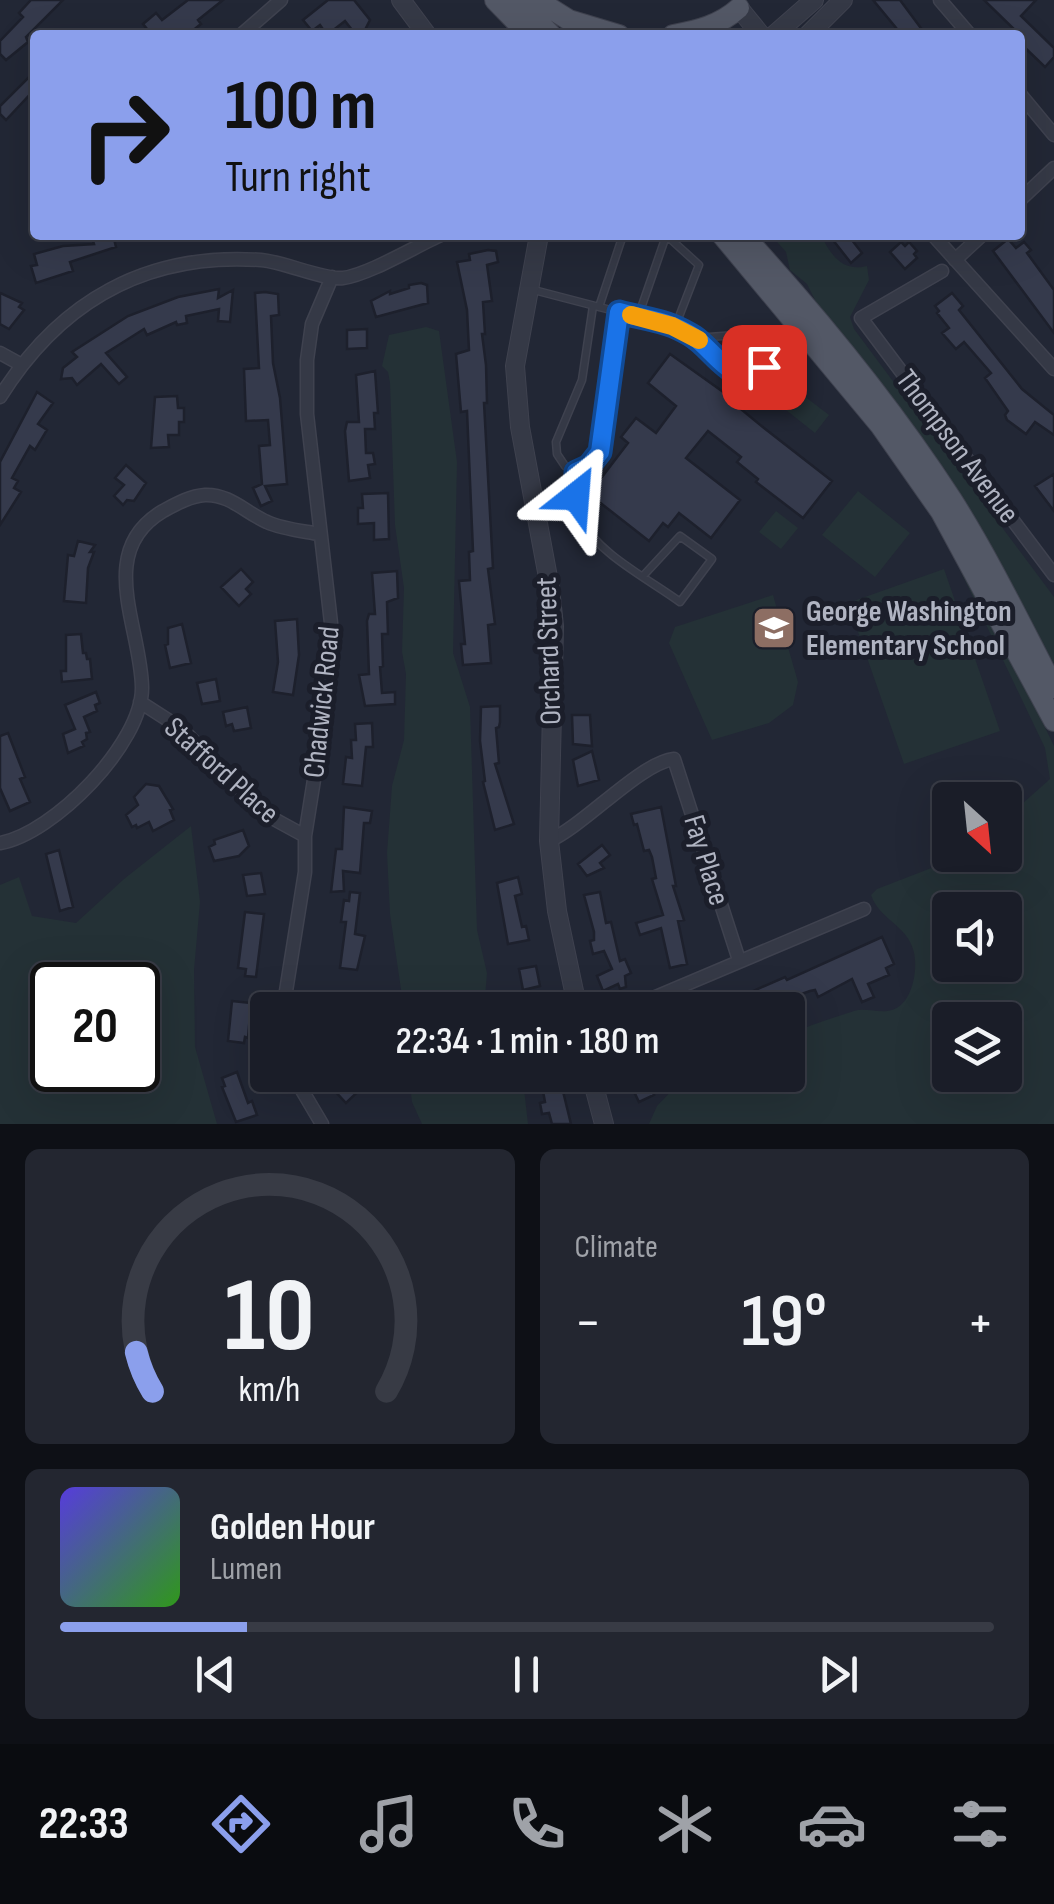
<!DOCTYPE html>
<meta charset="utf-8">
<style>
:root{--surface:#1a1d28;--page:#232630;--text:#f1f3f6;--muted:#9fa2a8;--line:#383b45;--accent:#8b9fec}
body{margin:0;font-family:"Sofia Sans Condensed",sans-serif;background:var(--page);color:var(--text);height:100vh;display:flex;flex-direction:column;font-size:38px;white-space:nowrap}
*{box-sizing:border-box;margin:0}
p{font-size:32px;color:var(--muted)}
.icon{flex:none;width:55px;height:55px;fill:none;stroke:currentColor;stroke-width:2;stroke-linecap:round;stroke-linejoin:round}
.map{position:relative;height:1124px;overflow:hidden}
.panel{display:flex;flex-direction:column;gap:25px;padding:25px;background:#0e1016;flex:1}
.panel>*{flex:none}
.guide{position:absolute;left:30px;top:30px;width:995px;height:210px;border-radius:10px;box-shadow:0 10px 40px #0002,0 0 0 2px var(--line);background:#8b9fec;color:#111;overflow:hidden}
.needle{width:65px;rotate:153deg}
.fabs{position:absolute;left:932px;top:782px;display:grid;gap:20px}
.fabs a{display:grid;place-items:center;width:90px;height:90px;border-radius:10px;background:var(--surface);box-shadow:0 10px 40px #0002,0 0 0 2px var(--line);font-size:50px}
.speed{position:absolute;left:30px;top:962px;display:flex;gap:20px;font-size:50px;font-weight:700;text-align:center}
.speed>*{display:grid;place-content:center;width:130px;height:130px;border-radius:50%;background:var(--surface);box-shadow:0 10px 40px #0002,0 0 0 2px var(--line);line-height:1}
.speed .limit{border:5px solid #111;border-radius:15px;background:#fff;color:#111}
.pin{position:absolute;display:grid;place-items:center;width:85px;height:85px;color:#fff;margin:-42px;border-radius:20px;box-shadow:0 5px 15px #0006}
.me{position:absolute;width:110px;margin:-55px;rotate:28deg;stroke-linejoin:round;filter:drop-shadow(0 0 8px #0008)}
.turn{display:flex;align-items:center;gap:35px;height:210px;padding:0 30px;font-size:45px}
.turn .icon{width:130px;height:130px;stroke-width:2.5}
.turn b{display:block;font-size:70px;line-height:85px}
.big{font-size:75px;font-weight:600;line-height:1.1}
.panel .widget{flex:1;display:flex;flex-direction:column;justify-content:center;gap:15px;min-width:0;padding:0 35px;border-radius:15px;background:var(--page)}
.panel .dial{align-items:center;gap:0}
.dial svg{height:260px;overflow:visible;fill:none;stroke:var(--line);stroke-width:7;stroke-linecap:round;text-anchor:middle}
.dial text{fill:var(--text);stroke:none}
.song{display:flex;align-items:center;gap:30px}
.cover{width:120px;height:120px;border-radius:15px;background:linear-gradient(135deg,hsl(250 70% 55%),hsl(110 70% 35%))}
.played{height:10px;border-radius:5px;background:linear-gradient(90deg,var(--accent) 20%,var(--line) 20%)}
.keys{display:flex;justify-content:space-around;direction:ltr}
.heat{display:flex;justify-content:space-between;align-items:center;font-size:55px;direction:ltr}
.panel .tiles{flex:1;display:grid;gap:25px;grid-template-columns:1fr 1fr}
.widget:last-child{grid-column:span 2}
.trip{position:absolute;left:250px;top:992px;width:555px;height:100px;border-radius:10px;background:var(--surface);box-shadow:0 10px 40px #0002,0 0 0 2px var(--line);font-weight:600;line-height:100px;text-align:center}
.menu{display:flex;height:160px;justify-content:space-around;align-items:center;background:#0a0c10;color:var(--muted)}
.menu .icon{width:70px;height:70px}
.menu .on{color:var(--accent)}
.menu b{font-size:45px;color:var(--text)}
.map>svg:first-child{display:block}
.green{fill:#243136;fill-rule:evenodd}
.building{fill:#353a4c;stroke:#1d202c;stroke-width:2.5}
.lines{fill:none;stroke-linecap:round;stroke-linejoin:round}
.service-casing{stroke:#3f424f;stroke-width:9}
.minor-casing{stroke:#3f424f;stroke-width:15}
.tertiary-casing{stroke:#3f424f;stroke-width:20}
.primary-casing{stroke:#3f424f;stroke-width:22}
.service{stroke:#353946;stroke-width:6}
.minor{stroke:#353946;stroke-width:12}
.tertiary{stroke:#353946;stroke-width:18}
.primary{stroke:#535866;stroke-width:20}
.route-casing{stroke:#114b97;stroke-width:25}
.route{stroke:#1a73e8;stroke-width:18}
.slow{stroke:#f59e0b;stroke-width:18}
.labels{text-anchor:middle;stroke-width:10;stroke-linejoin:round;paint-order:stroke}
.street-label{font-size:30px;fill:#b0b4c2;stroke:#1b1e2a}
.poi-label{font-size:30px;font-weight:bold;fill:#b0b4c2;stroke:#1b1e2a;text-anchor:start}
</style>
<div class="map">
<svg width="1054" height="1124" viewBox="0 0 1054 1124">
<rect width="100%" height="100%" fill="#222735"/>
<!-- green -->
<path class="green" d="M771 235H821C831 256 843 272 867 266L869 280 850 317 854 329 1054 597V664L961 498 950 484 945 469 922 447 825 320 807 284 790 270 786 252Z
M426 327 439 331 457 462 453 653 470 707 477 930 487 973 484 1010H404L390 914 387 853 392 786 404 740 406 674 402 652 404 588 395 525 390 383 388 372 382 366 389 335Z
M799 392 829 415 815 433 786 410Z
M858 491 910 533 875 577 822 535Z
M776 511 798 528 781 549 759 532Z
M944 569 1000 731 904 764 848 603Z
M960 570 979 590 1054 746V1124H649L657 1106 687 1075H788V1034C809 1026 832 1018 854 1011 866 1007 879 1014 892 1010 913 1004 919 967 913 949 906 925 879 919 871 895L877 889 965 855H1005V819L1050 779 1045 748ZM950 910H1005V965H950ZM950 1020H1005V1075H950Z
M773 595 798 682 793 705 769 723 712 740 669 643 675 627Z
M191 826 200 902 194 970 195 1047 217 1124H0V885L19 877 32 916 76 923 124 879ZM52 985H138V1070H52Z
M409 1075H515L524 1089 528 1124H422L412 1102Z"/>
<!-- building -->
<path class="building" d="M31 0H63L26 37 28 42 6 60 0 54V41L23 17 19 13Z
M188 0H223L198 20 201 24 187 35H152L143 24 156 13 162 20Z
M328 0H354L370 20 366 28 371 35H356L345 21 327 35 320 25 312 31 303 20Z
M873 0H900L926 35H902Z
M984 0H1036L1021 16 1054 48V57L1045 67 1020 43V35Z
M35 71V89L6 120 0 114V106Z
M91 235H113L116 247 70 262 73 271 36 283 31 266 37 265 34 254 63 246 94 244Z
M829 235H848L862 253 851 263Z
M1008 239 1016 248 1024 242 1031 250 1027 253 1054 290V333L993 251Z
M901 242 905 246 909 242 917 251 914 254 917 258 905 269 890 252Z
M488 250 496 251 498 262 487 265 492 301 483 302 485 334H482L486 365 487 403H484L493 568 488 569 495 624 488 625 491 663 463 665 461 644H465L459 581 470 580 469 552 473 551 467 411 461 412 456 354 469 350 467 310 457 262 470 260 469 254Z
M421 283 427 285 428 303 376 317 371 301 390 291V294L409 288V285Z
M219 289 218 298 233 290 230 322 218 321 219 309 186 316 187 323 177 325 176 322 147 335 144 329 106 353 127 377 119 384 101 364 77 385 72 378 61 379 63 368 77 357 72 352 128 316 178 297Z
M265 292 278 294 279 315 271 316 273 363 280 398 287 484 265 486 272 501 261 506 253 488 262 484 259 446 270 445 268 420 246 421 244 369 259 368 255 293Z
M0 293 22 303 19 307 24 310 9 329 0 324Z
M952 293 963 306 959 310 1022 389 1054 415V435L1035 422 1026 434 1007 420 1005 415 1008 411 985 378 991 373 964 342 956 349 942 333 949 328 937 313 939 311 935 306Z
M367 329V348L347 349V330Z
M670 354 733 399 731 401 764 428 832 481 803 518 756 482 758 479 737 462 741 457 708 431 686 458 740 500 711 538 679 513 668 527 663 523 649 541 589 494 628 443 621 437 636 418 656 433 676 406 648 383Z
M375 371 378 413H374L375 429H365L366 453H373L375 464 368 465 370 478 349 481 345 431 347 422H359L356 375Z
M37 392 53 403 38 424 47 430 35 450 30 446 12 478 18 481 14 488 21 492 0 525V462Z
M177 396 178 408H184V422H179V435H168L169 447 151 448 155 397Z
M126 465 146 483 134 501 127 500 123 505 114 496 124 485 115 478Z
M1054 474V511L1035 486Z
M388 493 389 539 374 540V523L358 524V508H363L362 494Z
M78 541 95 545 90 552H94L88 568 86 603 64 601 68 555 74 556Z
M241 569 253 582 246 589 251 594 239 606 221 587Z
M397 571 398 598 387 602 388 634H382L383 666 380 667 382 693 395 692V704L365 706 359 675 369 674 367 621 369 614H375L372 573Z
M297 619 299 655 293 695 273 692 278 662 275 621Z
M182 624 191 663 170 668 165 645 168 644V628Z
M81 634 83 653H86L87 659H90L92 679 62 682 61 671H66V635Z
M216 679 220 701 202 704 197 683Z
M96 692 100 703 95 705 97 711 84 717 90 732 86 733 87 739 82 742 84 746 68 753 63 734 75 729 65 705Z
M500 706V722L499 727 496 728 499 763 495 764 514 824 495 830 483 782 485 781 480 741 481 707Z
M247 707 251 728 234 731 232 724 226 726 223 712Z
M572 715H590L592 746 573 744Z
M372 723 373 747H366L362 786 343 784 346 757 352 758 351 740H356L355 724Z
M8 733 25 777 20 779 30 802 10 811 0 788V736Z
M592 751 599 780 578 786 573 760Z
M146 784 159 786 173 809 170 810 174 820 153 831 149 822 137 828 136 825 132 827 126 815 138 805 134 797Z
M344 807 372 811 370 823H364L360 873 343 871 344 891 331 892 336 849H342Z
M661 807 676 886H673L684 920 678 921 687 964 670 968 661 928 640 935 636 923 663 915 652 879 656 878 652 857 649 850 644 851 637 824 634 825 631 814Z
M243 830 249 846 239 856 214 861 209 847 215 844 214 840Z
M602 845 610 855 600 863 604 868 587 876 578 864Z
M59 850 73 907 60 911 46 854Z
M261 873 265 894 247 896 243 875Z
M518 877 522 894 515 896 522 927 526 926 529 940 508 944 497 883Z
M350 892 360 893 355 934 365 936 357 970 340 968 346 922H341L344 900 349 901Z
M600 892 606 923 611 922 620 961 625 959 631 973 625 976 626 987 620 989 618 984 603 991 597 976 612 969 604 951 593 954 590 941 594 940V932L584 895Z
M245 912 264 914 256 977 245 976 246 969 238 968Z
M882 937 894 964 886 968 889 975 868 984 874 997 862 1002 852 979 818 997 815 990 810 991 756 1010H719L753 991 785 977 787 980Z
M536 966 540 986 523 990 519 969Z
M232 1001 251 1003 248 1038 245 1037 244 1043 228 1041Z
M237 1072 248 1103 252 1101 257 1115 236 1122 222 1087 225 1086 222 1078Z
M320 1075H362L368 1082 346 1103Z
M540 1075H559L571 1124H552L549 1113 542 1114 540 1103 545 1102Z
M637 1075H656L661 1084 651 1089 654 1095 639 1102 628 1079Z"/>
<g class="lines">
<defs>
<path id="service" d="M666 235 699 265 675 327
M530 289 672 326 696 338
M593 306 582 380 556 442 557 454 565 466 576 472 589 466 601 452 619 312
M599 307 623 235
M638 317 666 236
M736 335C753 338 766 340 767 360L758 375C732 382 713 354 696 338Z
M576 472C576 487 574 505 581 520 597 553 650 580 680 602L712 559 680 536 643 576"/>
<path id="minor" d="M940 0 970 35
M241 35 281 0
M1020 94 1054 135
M1020 200 1054 168
M933 235 1054 369
M955 260 982 235
M942 271 861 318 1054 575
M0 353 20 364
M0 397C60 301 147 252 261 260 285 262 323 280 343 278 368 275 416 246 441 235
M140 702 182 729 263 813 305 836
M549 841C586 824 640 763 674 759L739 960
M0 843C53 834 143 743 142 687 141 627 95 551 163 511 176 504 190 496 205 495 230 494 246 513 267 522 282 529 303 531 319 534
M283 1010 305 872V836L321 736 331 623 307 414V360L312 324 332 277
M625 1010 864 909
M293 1075 322 1124"/>
<path id="tertiary" d="M401 0 427 35
M739 8 761 35
M774 35 814 0
M808 35 843 0
M539 235 515 366 520 427 550 588 554 626 549 841 557 911 578 1010
M591 1075 604 1124"/>
<path id="primary" d="M495 0 529 35
M517 0 551 35
M537 0 569 20 619 35
M673 35C697 31 720 25 739 8
M722 235 880 425 941 512 1054 721
M743 235C818 317 891 406 952 500 990 560 1021 625 1054 688"/>
</defs>
<!-- service casing -->
<use href="#service" class="service-casing"/>
<!-- minor casing -->
<use href="#minor" class="minor-casing"/>
<!-- tertiary casing -->
<use href="#tertiary" class="tertiary-casing"/>
<!-- primary casing -->
<use href="#primary" class="primary-casing"/>
<!-- service -->
<use href="#service" class="service"/>
<!-- minor -->
<use href="#minor" class="minor"/>
<!-- tertiary -->
<use href="#tertiary" class="tertiary"/>
<!-- primary -->
<use href="#primary" class="primary"/>
</g>
<g class="lines">
<defs>
<path id="route" d="M576 496V472L589 466 600 452 619 312C636 317 656 319 673 326 680 329 688 333 694 337 714 350 739 395 764 367"/>
</defs>
<!-- route casing -->
<use href="#route" class="route-casing"/>
<!-- route -->
<use href="#route" class="route"/>
<!-- slow -->
<path class="slow" d="M631 315 672 326 699 340"/>
</g>
<!-- icons -->
<defs>
<symbol id="school-square" viewBox="-11 -11 22 22"><rect x="-9" y="-9" width="18" height="18" rx="4" fill="#8d6e63" stroke="#1b1e2a"/><path d="M0-5L7-2L0 1L-7-2ZM-4 1L0 2.5L4 1V4Q0 6-4 4Z" fill="#fff"/></symbol>
</defs>
<g fill-rule="evenodd">
<use href="#school-square" x="749" y="603" width="50" height="50"/>
</g>
<g class="labels">
<!-- street labels -->
<g class="street-label">
<text transform="translate(958 446) rotate(53)" y="10">Thompson Avenue</text>
<text transform="translate(548 651) rotate(-92)" y="10">Orchard Street</text>
<text transform="translate(321 702) rotate(-84)" y="10">Chadwick Road</text>
<text transform="translate(222 770) rotate(42)" y="10">Stafford Place</text>
<text transform="translate(707 860) rotate(73)" y="10">Fay Place</text>
</g>
<!-- poi labels -->
<g class="poi-label">
<text x="806" y="621">George Washington<tspan x="806" dy="34">Elementary School</tspan></text>
</g>
</g>
</svg>
<div class="fabs">
<a><svg class="needle" viewBox="-14 -14 28 28"><path d="M0-13l5 13h-10z" fill="#e53935"/><path d="M0 13l5-13h-10z" fill="#9fa2a8"/></svg></a>
<a><svg class="icon" aria-label="sound" viewBox="0 0 24 24"><path d="M4 9h4l5-4v14l-5-4H4zM17 9q2 3 0 6"/></svg></a>
<a><svg class="icon" aria-label="layers" viewBox="0 0 24 24"><path d="M12 4l9 5-9 5-9-5zM3 14l9 5 9-5"/></svg></a>
</div>
<div class="speed"><div class="limit">20</div></div>
<div class="pin" style="left:764px;top:367px;background:#d93025"><svg class="icon" aria-label="arrive" viewBox="0 0 24 24"><path d="M6 21V4h12l-3 4 3 4H6"/></svg></div>
<svg class="me" style="left:576px;top:496px" viewBox="-20 -20 40 40"><path d="M0-17L14 15 0 8-14 15z" fill="#1a73e8" stroke="#fff" stroke-width="4"/></svg>
<div class="trip">22:34 · 1 min · 180 m</div>
<div class="guide">
<div class="turn"><svg class="icon" aria-label="right" viewBox="0 0 24 24"><path d="M7 20v-9h11M14 6l5 5-5 5"/></svg><div><b>100 m</b>Turn right</div></div>
</div>
</div>
<section class="panel">
<div class="tiles">
<div class="widget dial"><svg viewBox="0 0 100 80">
<path d="M14 69A42 42 0 1 1 86 69"/>
<path d="M14 69A42 42 0 0 1 9 57" stroke="#8b9fec"/>
<text x="50" y="56" font-size="32" font-weight="700">10</text>
<text x="50" y="72" font-size="11">km/h</text>
</svg></div>
<div class="widget"><p>Climate</p>
<div class="heat"><a>−</a><b class="big">19°</b><a>+</a></div>
</div>
<div class="widget">
<div class="song"><i class="cover"></i><div><b>Golden Hour</b><p>Lumen</p></div></div>
<div class="played"></div>
<div class="keys"><svg class="icon" aria-label="previous" viewBox="0 0 24 24"><path d="M18 5L8 12l10 7zM5 5v14"/></svg><svg class="icon" aria-label="pause" viewBox="0 0 24 24"><path d="M8 5v14M16 5v14"/></svg><svg class="icon" aria-label="next" viewBox="0 0 24 24"><path d="M6 5l10 7-10 7zM19 5v14"/></svg></div>
</div>
</div>
</section>
<nav class="menu">
<b>22:33</b>
<svg class="icon on" aria-label="directions" viewBox="0 0 24 24"><path d="M12 3l9 9-9 9-9-9zM9 14v-3h6M13 9l2 2-2 2"/></svg>
<svg class="icon" aria-label="music" viewBox="0 0 24 24"><path d="M9 18V5l10-2v13"/><circle cx="6" cy="18" r="3"/><circle cx="16" cy="16" r="3"/></svg>
<svg class="icon" aria-label="phone" viewBox="0 0 24 24"><path d="M5 4h4l2 5-3 2q2 4 5 5l2-3 5 2v4C11 20 4 13 5 4z"/></svg>
<svg class="icon" aria-label="climate" viewBox="0 0 24 24"><path d="M12 3v18M4 7l16 10M4 17L20 7"/></svg>
<svg class="icon" aria-label="car" viewBox="0 0 24 24"><path d="M5 17H2v-5l4-1 3-4h7l3 4 3 1v5h-3M9 17h6M6 11h13"/><circle cx="7" cy="17" r="2"/><circle cx="17" cy="17" r="2"/></svg>
<svg class="icon" aria-label="filters" viewBox="0 0 24 24"><path d="M4 7h16M4 17h16"/><circle cx="9" cy="7" r="2"/><circle cx="15" cy="17" r="2"/></svg>
</nav>
